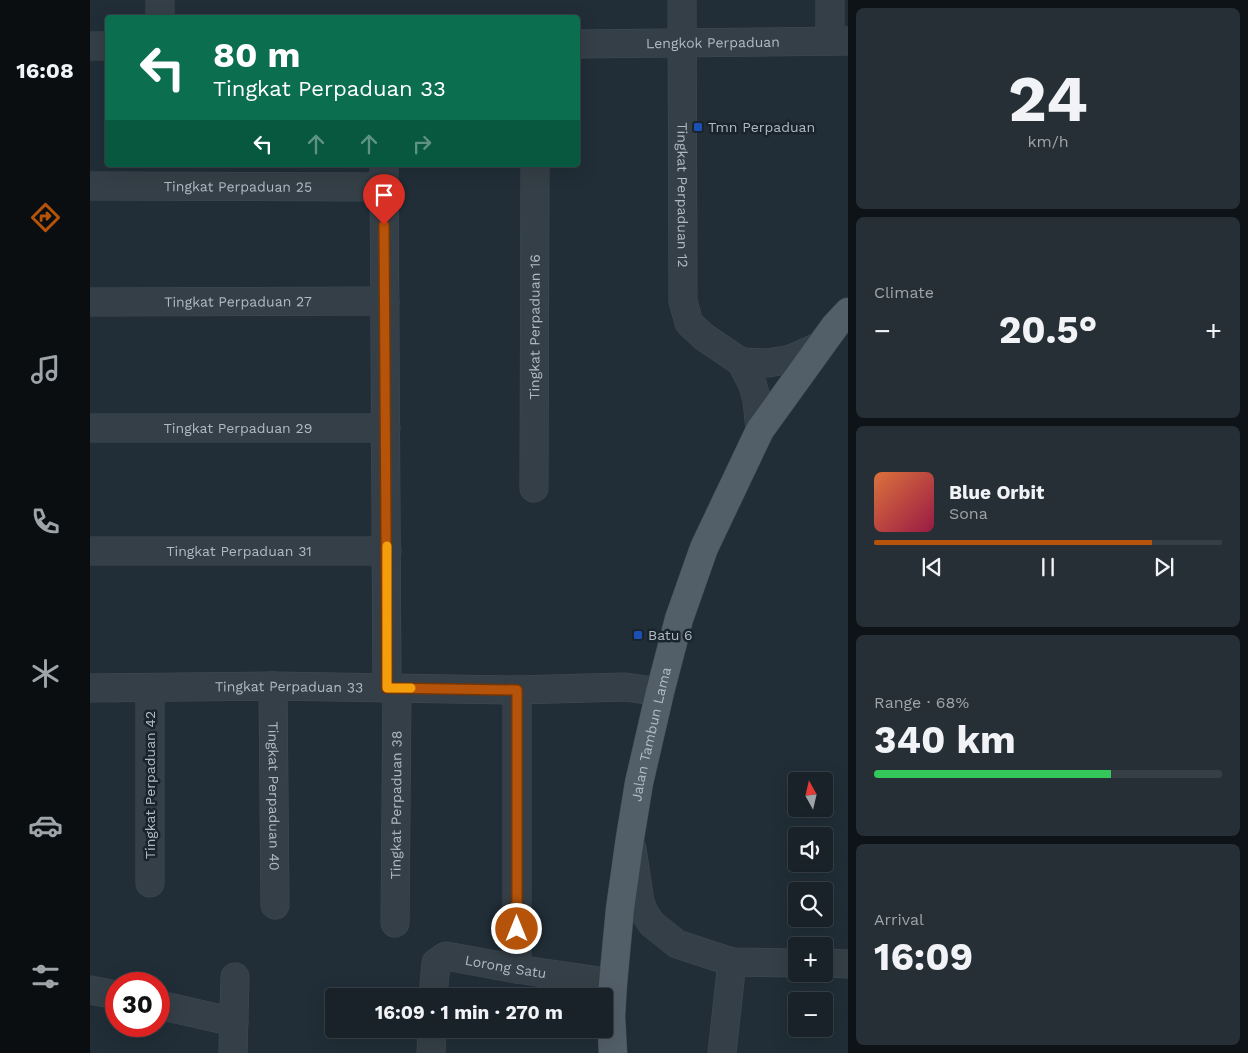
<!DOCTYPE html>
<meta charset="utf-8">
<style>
:root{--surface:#192229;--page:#262f35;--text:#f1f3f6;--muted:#9fa4a8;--line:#373f46;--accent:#b45309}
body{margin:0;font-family:"Work Sans",sans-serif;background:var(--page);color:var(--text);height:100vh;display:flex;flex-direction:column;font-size:19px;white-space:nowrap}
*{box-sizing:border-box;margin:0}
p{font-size:16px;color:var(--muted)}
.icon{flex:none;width:28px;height:28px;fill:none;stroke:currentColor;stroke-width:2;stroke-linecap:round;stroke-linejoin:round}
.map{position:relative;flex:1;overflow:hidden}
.panel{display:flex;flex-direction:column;gap:8px;padding:8px;background:#0e1317;width:400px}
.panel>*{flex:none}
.guide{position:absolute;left:15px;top:15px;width:475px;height:152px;border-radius:5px;box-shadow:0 5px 20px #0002,0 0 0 1px var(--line);background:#0b6e4f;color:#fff;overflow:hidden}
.needle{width:32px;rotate:352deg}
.controls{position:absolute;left:698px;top:772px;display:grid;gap:10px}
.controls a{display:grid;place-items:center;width:45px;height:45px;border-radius:5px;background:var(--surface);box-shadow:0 5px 20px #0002,0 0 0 1px var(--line);font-size:25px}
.speed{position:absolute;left:15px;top:972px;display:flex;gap:10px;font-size:25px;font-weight:700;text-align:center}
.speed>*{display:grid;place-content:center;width:65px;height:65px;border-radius:50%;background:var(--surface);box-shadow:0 5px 20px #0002,0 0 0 1px var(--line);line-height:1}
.speed .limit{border:8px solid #d22;background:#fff;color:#111}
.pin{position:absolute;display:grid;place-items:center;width:42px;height:42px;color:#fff;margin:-51px -21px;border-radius:50% 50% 50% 0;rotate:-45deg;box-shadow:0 0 5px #0007}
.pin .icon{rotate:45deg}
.me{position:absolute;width:55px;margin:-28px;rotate:0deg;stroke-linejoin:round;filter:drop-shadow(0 0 4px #0008)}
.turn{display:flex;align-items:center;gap:18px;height:105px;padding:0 25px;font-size:22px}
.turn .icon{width:65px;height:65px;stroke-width:2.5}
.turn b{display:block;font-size:35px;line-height:42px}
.lanes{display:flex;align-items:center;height:48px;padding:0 25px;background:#0003;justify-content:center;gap:25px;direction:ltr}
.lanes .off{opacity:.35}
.big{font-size:38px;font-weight:700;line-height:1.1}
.panel .tile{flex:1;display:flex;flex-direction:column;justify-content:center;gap:8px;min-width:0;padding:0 18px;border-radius:8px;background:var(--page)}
.panel .dial{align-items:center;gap:0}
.dial b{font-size:65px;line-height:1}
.song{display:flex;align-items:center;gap:15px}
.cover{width:60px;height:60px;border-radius:8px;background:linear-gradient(135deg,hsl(20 70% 55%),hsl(340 70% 35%))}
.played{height:5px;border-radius:2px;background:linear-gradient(90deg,var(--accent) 80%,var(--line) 80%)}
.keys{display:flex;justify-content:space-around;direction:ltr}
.heat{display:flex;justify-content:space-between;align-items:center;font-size:28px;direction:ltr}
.charge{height:8px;border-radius:4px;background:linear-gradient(90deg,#34c759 68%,var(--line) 0)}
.trip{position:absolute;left:235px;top:988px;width:288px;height:50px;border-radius:5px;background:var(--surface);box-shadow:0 5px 20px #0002,0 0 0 1px var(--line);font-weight:700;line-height:50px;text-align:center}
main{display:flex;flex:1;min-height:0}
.menu{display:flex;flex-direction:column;width:90px;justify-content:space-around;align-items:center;background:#0a0e10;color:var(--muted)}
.menu .icon{width:35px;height:35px}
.menu .current{color:var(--accent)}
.menu b{font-size:22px;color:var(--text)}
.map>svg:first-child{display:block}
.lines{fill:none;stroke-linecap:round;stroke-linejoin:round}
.minor-casing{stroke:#414b54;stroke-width:29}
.major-casing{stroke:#414b54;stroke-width:29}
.minor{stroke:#353f47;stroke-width:28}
.major{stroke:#525e68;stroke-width:28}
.route-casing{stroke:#753606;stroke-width:12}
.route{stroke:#b45309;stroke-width:9}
.slow{stroke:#f59e0b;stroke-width:9}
.transit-dot{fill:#1a4fb4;stroke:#1a242c;stroke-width:2}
.labels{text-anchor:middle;stroke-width:5;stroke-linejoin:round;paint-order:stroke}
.street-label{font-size:14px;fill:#afbac4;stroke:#1a242c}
.poi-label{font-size:14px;fill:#afbac4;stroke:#1a242c;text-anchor:start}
</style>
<main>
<nav class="menu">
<b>16:08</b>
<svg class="icon current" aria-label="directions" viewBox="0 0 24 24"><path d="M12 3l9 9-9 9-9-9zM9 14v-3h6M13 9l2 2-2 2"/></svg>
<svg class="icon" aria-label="music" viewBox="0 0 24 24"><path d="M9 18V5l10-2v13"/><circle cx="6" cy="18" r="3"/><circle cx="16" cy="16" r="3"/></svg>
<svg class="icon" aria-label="phone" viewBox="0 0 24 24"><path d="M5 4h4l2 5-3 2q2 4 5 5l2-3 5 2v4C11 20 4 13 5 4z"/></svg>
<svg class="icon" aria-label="climate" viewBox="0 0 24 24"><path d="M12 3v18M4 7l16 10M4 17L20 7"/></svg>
<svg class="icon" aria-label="car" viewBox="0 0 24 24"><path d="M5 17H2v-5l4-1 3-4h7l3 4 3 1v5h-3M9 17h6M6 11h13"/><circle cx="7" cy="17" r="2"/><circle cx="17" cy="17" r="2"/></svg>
<svg class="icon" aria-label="filters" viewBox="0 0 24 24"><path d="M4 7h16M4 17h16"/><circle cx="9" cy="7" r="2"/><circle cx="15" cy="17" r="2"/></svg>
</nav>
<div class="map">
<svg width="758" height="1053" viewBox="0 0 758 1053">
<rect width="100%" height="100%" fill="#212e37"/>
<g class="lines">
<defs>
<g id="minor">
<path d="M70 0V18"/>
<path id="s1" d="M592 0 593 301 599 323 614 337 651 362 662 383 667 400 670 430"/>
<path d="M740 0V41"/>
<path id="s2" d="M488 44 758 41"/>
<path d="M0 46H18"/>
<path d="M294 165 297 688"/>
<path id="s3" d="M0 186 294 187"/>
<path id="s4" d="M0 302 295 301"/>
<path d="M651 362 678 363 701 359 730 346"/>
<path id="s5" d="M0 428H296"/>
<path id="s6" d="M444 488 445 165"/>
<path id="s7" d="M0 551H297"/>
<path id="s8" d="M183 686 185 905"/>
<path id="s9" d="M0 688 183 686 427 690 535 687 570 692"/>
<path d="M542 849 550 902 555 914 562 924 587 944 642 962 706 963"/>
<path d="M60 883V688"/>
<path id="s10" d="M305 923 307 688"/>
<path d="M734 963 758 964"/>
<path d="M427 969V690"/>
<path d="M0 990 26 995"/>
<path id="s11" d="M343 996 346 963 356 956 427 969 523 983"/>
<path d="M69 1005 144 1022"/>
<path d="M143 1053 145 977"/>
<path d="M341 1053 342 1029"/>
<path d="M632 1053 642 962"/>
</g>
<g id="major">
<path id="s12" d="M523 1053 521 1016 523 983 530 909 540 838 549 783 570 692 589 619 614 548 670 430 745 326 758 312"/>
</g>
</defs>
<!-- minor casing -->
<use href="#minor" class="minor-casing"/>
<!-- major casing -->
<use href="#major" class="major-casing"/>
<!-- minor -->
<use href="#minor" class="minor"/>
<!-- major -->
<use href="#major" class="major"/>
</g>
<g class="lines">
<defs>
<path id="route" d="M294 225 297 688 427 690V929"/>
</defs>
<!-- route casing -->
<use href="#route" class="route-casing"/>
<!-- route -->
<use href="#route" class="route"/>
<!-- slow -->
<path class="slow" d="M297 546V688H321"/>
</g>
<!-- markers -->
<g class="transit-dot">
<rect x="603" y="122" width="10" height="10" rx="2.5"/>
<rect x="543" y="630" width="10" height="10" rx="2.5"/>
</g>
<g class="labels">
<!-- street labels -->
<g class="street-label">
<text dy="5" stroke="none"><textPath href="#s2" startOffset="135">Lengkok Perpaduan</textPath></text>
<text dy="5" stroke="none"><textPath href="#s3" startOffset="148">Tingkat Perpaduan 25</textPath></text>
<text dy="5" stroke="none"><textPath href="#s1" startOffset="195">Tingkat Perpaduan 12</textPath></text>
<text dy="5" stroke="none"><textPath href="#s4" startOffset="148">Tingkat Perpaduan 27</textPath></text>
<text dy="5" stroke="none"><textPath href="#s6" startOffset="161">Tingkat Perpaduan 16</textPath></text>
<text dy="5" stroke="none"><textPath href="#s5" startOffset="148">Tingkat Perpaduan 29</textPath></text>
<text dy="5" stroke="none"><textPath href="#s7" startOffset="149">Tingkat Perpaduan 31</textPath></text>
<text dy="5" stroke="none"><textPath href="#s9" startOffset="199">Tingkat Perpaduan 33</textPath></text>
<text dy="5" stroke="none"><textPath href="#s12" startOffset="322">Jalan Tambun Lama</textPath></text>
<text transform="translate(60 785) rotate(-90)" y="5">Tingkat Perpaduan 42</text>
<text dy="5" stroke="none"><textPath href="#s8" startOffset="110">Tingkat Perpaduan 40</textPath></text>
<text dy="5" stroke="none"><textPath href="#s10" startOffset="118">Tingkat Perpaduan 38</textPath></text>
<text dy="5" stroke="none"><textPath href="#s11" startOffset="106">Lorong Satu</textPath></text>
</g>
<!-- poi labels -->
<g class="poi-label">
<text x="618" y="132">Tmn Perpaduan</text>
<text x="558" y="640">Batu 6</text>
</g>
</g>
</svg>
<div class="controls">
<a><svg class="needle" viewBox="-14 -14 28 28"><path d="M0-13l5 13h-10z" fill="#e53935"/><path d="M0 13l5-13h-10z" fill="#9fa4a8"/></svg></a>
<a><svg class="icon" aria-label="sound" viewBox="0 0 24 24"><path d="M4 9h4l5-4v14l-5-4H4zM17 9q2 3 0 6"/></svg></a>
<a><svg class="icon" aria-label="search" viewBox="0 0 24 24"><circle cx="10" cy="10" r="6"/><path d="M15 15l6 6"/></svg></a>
<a>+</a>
<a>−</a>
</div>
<div class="speed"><div class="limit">30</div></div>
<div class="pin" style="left:294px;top:225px;background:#d93025"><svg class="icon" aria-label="arrive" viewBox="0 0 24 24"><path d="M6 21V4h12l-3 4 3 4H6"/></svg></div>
<svg class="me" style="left:427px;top:929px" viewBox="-20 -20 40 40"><circle r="17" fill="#b45309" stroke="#fff" stroke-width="3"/><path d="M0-11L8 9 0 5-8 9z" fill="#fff"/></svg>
<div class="trip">16:09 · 1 min · 270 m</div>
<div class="guide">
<div class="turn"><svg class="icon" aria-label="left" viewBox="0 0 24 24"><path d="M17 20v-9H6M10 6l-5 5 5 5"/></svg><div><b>80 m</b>Tingkat Perpaduan 33</div></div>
<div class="lanes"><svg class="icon" aria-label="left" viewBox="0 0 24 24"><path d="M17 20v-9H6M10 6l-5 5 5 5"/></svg><svg class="icon off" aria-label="ahead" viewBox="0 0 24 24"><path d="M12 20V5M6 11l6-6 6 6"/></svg><svg class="icon off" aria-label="ahead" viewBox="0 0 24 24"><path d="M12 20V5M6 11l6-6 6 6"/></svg><svg class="icon off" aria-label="right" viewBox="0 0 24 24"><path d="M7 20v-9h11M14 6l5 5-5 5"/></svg></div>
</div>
</div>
<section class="panel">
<div class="tile dial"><b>24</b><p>km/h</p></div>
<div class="tile"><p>Climate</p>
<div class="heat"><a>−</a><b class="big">20.5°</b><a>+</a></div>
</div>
<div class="tile">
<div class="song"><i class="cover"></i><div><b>Blue Orbit</b><p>Sona</p></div></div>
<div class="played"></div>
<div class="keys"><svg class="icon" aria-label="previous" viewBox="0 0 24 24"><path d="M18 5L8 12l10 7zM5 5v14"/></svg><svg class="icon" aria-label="pause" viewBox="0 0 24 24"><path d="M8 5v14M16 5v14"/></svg><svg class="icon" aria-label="next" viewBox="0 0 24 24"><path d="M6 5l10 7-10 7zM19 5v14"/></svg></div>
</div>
<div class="tile"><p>Range · 68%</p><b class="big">340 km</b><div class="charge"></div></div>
<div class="tile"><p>Arrival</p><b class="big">16:09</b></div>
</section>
</main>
